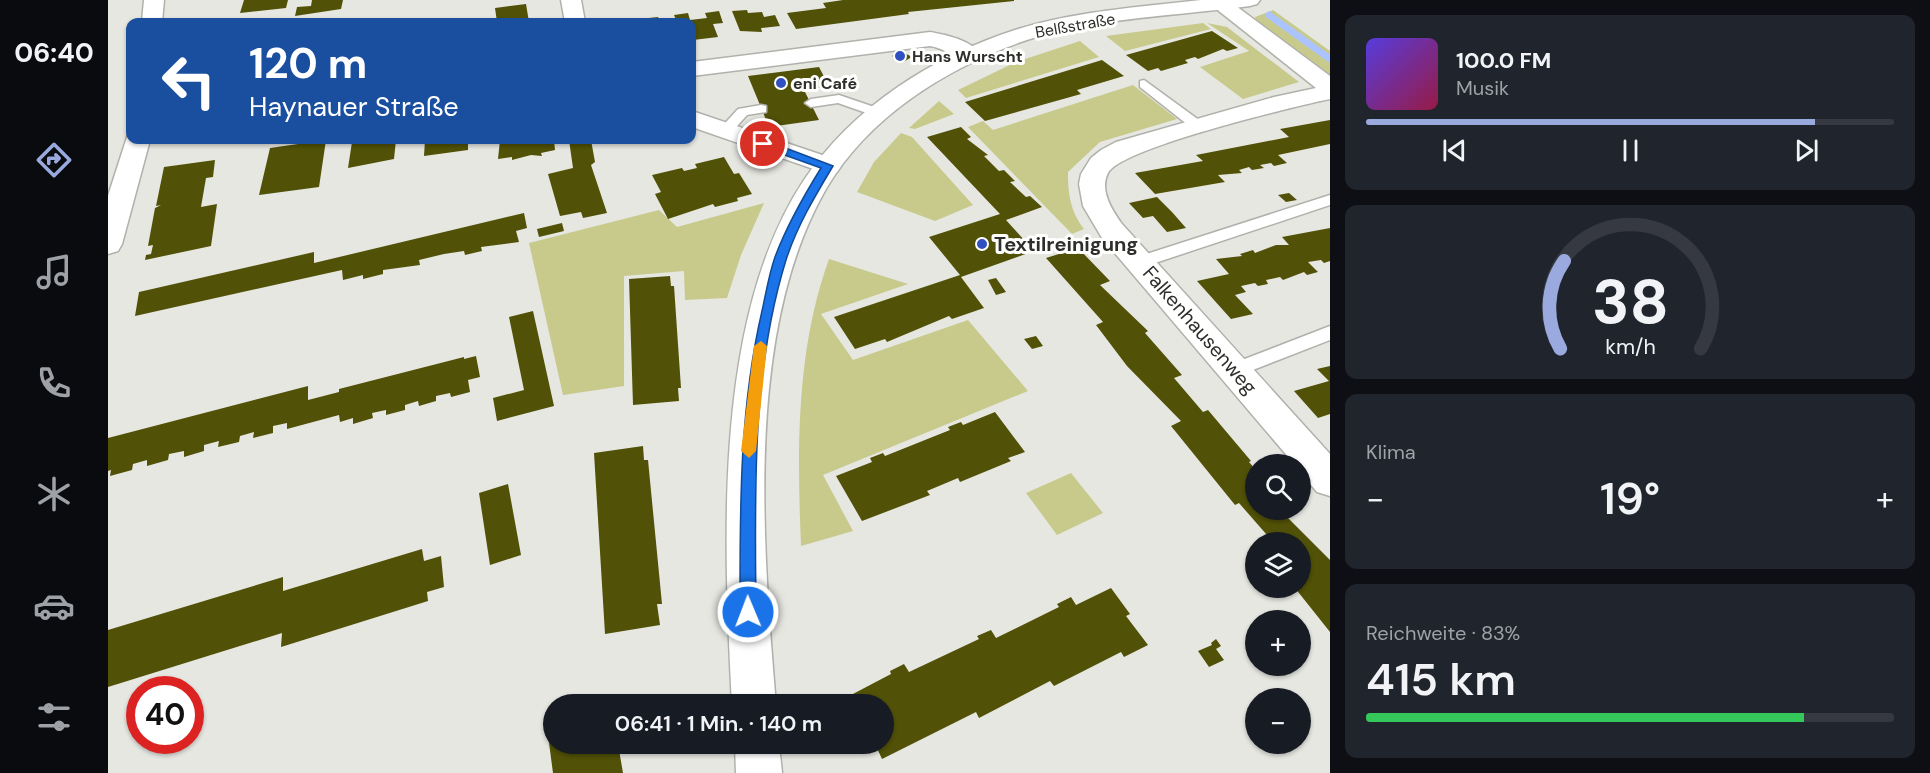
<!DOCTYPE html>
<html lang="de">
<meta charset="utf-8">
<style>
:root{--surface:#171b24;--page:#20242c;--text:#f1f3f6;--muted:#9ea1a6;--line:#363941;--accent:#9aaade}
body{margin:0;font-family:"DM Sans",sans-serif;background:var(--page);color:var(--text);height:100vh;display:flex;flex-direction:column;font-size:22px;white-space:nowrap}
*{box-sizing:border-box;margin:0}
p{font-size:20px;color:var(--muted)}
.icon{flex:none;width:33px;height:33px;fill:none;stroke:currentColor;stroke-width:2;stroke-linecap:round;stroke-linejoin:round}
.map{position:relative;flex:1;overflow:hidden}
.details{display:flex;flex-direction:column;gap:15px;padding:15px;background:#0d0f14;width:600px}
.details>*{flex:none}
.guide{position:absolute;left:18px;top:18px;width:570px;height:126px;border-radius:12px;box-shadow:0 2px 4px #0004;background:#1a4fa0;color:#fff;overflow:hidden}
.buttons{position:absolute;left:1137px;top:454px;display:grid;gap:12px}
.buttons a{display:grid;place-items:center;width:66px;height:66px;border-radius:50%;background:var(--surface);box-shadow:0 2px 4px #0004;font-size:30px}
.speed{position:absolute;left:18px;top:676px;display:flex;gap:12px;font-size:30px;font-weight:700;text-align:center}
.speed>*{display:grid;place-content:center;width:78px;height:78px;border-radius:50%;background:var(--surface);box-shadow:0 2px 4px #0004;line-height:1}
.speed .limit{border:9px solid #d22;background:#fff;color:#111}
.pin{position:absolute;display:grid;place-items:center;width:51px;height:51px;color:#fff;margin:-26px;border:3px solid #fff;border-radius:50%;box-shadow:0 2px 6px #0007}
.me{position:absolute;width:66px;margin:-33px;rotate:359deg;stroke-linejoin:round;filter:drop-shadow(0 0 4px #0008)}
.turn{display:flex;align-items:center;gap:21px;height:126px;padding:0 24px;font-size:27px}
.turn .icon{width:78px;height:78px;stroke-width:2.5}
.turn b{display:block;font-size:42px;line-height:51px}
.big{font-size:45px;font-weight:600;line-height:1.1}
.details .card{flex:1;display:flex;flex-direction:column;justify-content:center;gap:9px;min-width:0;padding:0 21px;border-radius:12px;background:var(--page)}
.details .dial{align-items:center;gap:0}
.dial svg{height:156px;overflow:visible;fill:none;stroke:var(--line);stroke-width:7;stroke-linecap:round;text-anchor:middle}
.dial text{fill:var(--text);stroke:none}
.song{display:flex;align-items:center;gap:18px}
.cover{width:72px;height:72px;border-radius:9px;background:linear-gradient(135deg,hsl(250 70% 55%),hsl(340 70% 35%))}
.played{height:6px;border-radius:3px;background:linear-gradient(90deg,var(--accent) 85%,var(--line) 85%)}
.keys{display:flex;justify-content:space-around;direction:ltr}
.heat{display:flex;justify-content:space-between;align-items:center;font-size:33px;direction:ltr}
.charge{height:9px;border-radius:4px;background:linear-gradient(90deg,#34c759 83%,var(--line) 0)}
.trip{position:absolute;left:435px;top:694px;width:351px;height:60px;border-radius:30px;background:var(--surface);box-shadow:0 2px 4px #0004;font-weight:600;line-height:60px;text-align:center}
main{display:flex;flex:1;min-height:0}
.tab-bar{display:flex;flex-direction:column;width:108px;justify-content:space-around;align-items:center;background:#090b0e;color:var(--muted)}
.tab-bar .icon{width:42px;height:42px}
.tab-bar .active{color:var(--accent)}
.tab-bar b{font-size:27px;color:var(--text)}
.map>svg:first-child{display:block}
.green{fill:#c8ca8c}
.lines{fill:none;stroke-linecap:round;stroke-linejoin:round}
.stream{stroke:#abc3fe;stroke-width:7}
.building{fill:#515107}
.service-casing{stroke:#b1b1ac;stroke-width:3}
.minor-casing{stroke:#b1b1ac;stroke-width:3}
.tertiary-casing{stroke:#b1b1ac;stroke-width:3}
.service{fill:#fff;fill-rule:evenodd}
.minor{fill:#fff;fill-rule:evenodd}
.tertiary{fill:#fff;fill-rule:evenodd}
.route{fill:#1a73e8;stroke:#114b97;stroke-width:1.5}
.slow{fill:#f59e0b}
.poi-dot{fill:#3050c1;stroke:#fffffe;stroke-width:2}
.labels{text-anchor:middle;stroke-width:6;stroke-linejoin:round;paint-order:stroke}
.far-street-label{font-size:16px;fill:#2e2e2c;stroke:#fffffe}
.far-poi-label{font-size:16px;font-weight:bold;fill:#2e2e2c;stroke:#fffffe;text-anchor:start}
.poi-label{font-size:20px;font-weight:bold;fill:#2e2e2c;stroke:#fffffe;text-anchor:start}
.street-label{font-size:20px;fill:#2e2e2c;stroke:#fffffe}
</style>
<main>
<nav class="tab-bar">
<b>06:40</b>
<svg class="icon active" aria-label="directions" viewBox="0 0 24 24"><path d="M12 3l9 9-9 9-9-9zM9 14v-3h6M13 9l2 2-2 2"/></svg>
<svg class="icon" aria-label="music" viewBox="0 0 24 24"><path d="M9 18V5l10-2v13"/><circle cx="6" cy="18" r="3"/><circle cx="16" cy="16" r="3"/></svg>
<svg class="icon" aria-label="phone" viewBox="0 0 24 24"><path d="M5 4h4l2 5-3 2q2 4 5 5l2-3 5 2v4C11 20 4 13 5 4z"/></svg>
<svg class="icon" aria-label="climate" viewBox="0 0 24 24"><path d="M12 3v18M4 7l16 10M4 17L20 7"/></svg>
<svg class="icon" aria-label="car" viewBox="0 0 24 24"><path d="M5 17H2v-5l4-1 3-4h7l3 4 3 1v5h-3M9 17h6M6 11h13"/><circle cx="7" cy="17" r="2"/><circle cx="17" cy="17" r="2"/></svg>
<svg class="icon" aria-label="filters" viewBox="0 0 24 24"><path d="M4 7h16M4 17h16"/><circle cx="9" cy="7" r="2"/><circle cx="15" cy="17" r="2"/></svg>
</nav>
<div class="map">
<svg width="1222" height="773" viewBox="0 0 1222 773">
<rect width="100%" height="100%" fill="#e7e7e2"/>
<!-- green -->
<path class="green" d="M1165 10 1222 51V78L1149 23 1147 17Z
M1095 23 1103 29 1017 51 998 36Z
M1099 23 1119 27 1191 82 1135 99 1092 67 1141 51Z
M972 41 991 57 858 98 850 90 908 62Z
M1025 85 1069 119 992 142 960 172C960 193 962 211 976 229L964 234 860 127 875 121 885 130Z
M831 101 846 114 807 129 801 128Z
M793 133 804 137 865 205 827 221 749 192 766 162Z
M656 203 633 255 619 298 577 300 576 271 516 276V386L455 395 421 243 551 210 569 227Z
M721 259 800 284 713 314 745 360 860 320 920 391 715 475 745 531 693 546C689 450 688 350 721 259Z
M963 473 995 513 949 535 918 493Z"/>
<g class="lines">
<!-- stream -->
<path class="stream" d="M1161 15 1222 59"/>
</g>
<!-- building -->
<path class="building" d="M136 0H180L178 8 132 13Z
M204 0H235L233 9 187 16 189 7 203 6Z
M735 0H906V1L800 12 801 14 688 29 679 13 718 8 715 3Z
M418 4 421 22H389L387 8Z
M639 10 640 13 654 12 656 17 667 15 672 26 653 28 654 32 632 31 624 11Z
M611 11 615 23 605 24 610 37 585 40 584 22H569L566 15 580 13 582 20 599 18 597 13Z
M550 17 552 22H523L522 20Z
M1104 31 1130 48 1119 51 1115 49 1090 59 1087 57 1077 60 1080 63 1053 71 1050 68 1040 71 1018 55Z
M793 51 804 57 795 62 784 56Z
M994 60 1016 76 969 90 973 94 877 121 857 102Z
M711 67 721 86 696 90 711 120 661 127 640 76Z
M1222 120V144L1170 155 1179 163 1166 166 1163 163 1152 165 1156 168 1144 170 1141 167 1131 170 1134 173 1110 175 1117 182 1047 194 1027 173 1095 161 1088 155 1181 137 1172 129Z
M853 127 863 137 859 139 880 155 876 156 891 171 896 170 907 181 902 182 918 197 922 196 934 207 898 220 926 251 853 277 876 308 844 319 841 316 779 342 777 339 747 349 726 317 852 275 821 237 892 214 819 137Z
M218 140 211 187 151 195 162 148Z
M266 140H288L286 159 240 168 244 142Z
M317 140H360V150L316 156Z
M392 140H446L447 150 433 153 434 156 423 155 404 160V157L390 159Z
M461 140H483L487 162 483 165 499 213 475 218 473 212 452 216 440 174 465 168Z
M616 157 626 174 631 173 644 194 629 198 630 201 607 207 605 204 560 219 547 194 553 192 544 175 574 168 576 171 589 168 587 164Z
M107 160 105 177 98 178 93 207 109 204 103 246 37 260 38 255 43 254 45 245 40 246 47 208 53 205 48 206 56 167Z
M1181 193 1189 200 1178 202 1170 195Z
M1049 197 1064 212 1078 228 1059 232 1045 216 1035 218 1021 203Z
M416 213 419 228 408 231 411 242 373 247 374 251 357 255 356 251 336 254 311 260 312 265 275 270V274L255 279V275L235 280 234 270 27 316 31 292 206 252V263Z
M454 223 456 231 431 237 429 229Z
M1222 228V261L1216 263 1213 260 1200 262 1210 272 1199 275 1196 272 1175 280 1172 277 1158 280 1160 284 1150 286 1147 283 1133 286 1138 292 1127 295 1145 314 1123 319 1089 281 1121 274 1108 259 1134 256 1132 254 1145 250 1147 253 1168 245H1181L1174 237Z
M970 248 1002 281 992 285 1040 331 1037 333 1074 375 1066 378 1095 412 1100 410 1143 461 1141 462 1148 470V510H1172L1222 560V632L1187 588H1192V543H1166L1131 503 1127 505 1063 426 1073 421 1019 366 988 325 995 322 938 258Z
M562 276 563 286H566L573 388H570L571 401 525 405 521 279Z
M888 278 898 292 888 295 880 280Z
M425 311 446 406 389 421 385 398 416 390 401 317Z
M928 336 935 346 924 349 916 339Z
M368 356 372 377 360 380 362 392 343 397 342 393 328 396V401L311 406 310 401 297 405V410L278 415V410L264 413 265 418 245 424V418L232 422 231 415 179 429V423L165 426V433L145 438 146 432 132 436 131 442 110 447 111 441 96 445V451L76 457V451L61 454 60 460 39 466V460L25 464 24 470 2 476 3 470 0 471V438L200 386V400L231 392V389L356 357V359Z
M1222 366V414L1210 418 1186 391 1221 381 1209 369Z
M887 412 917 452 900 458 903 461 852 482 850 478 819 491 822 495 754 521 728 476 764 462 762 458 775 453 777 456 842 430 840 427 853 422 855 425Z
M535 446 536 460H540L554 604H549L552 625 497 634 486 453Z
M400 484 413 555 382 565 371 493Z
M314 549 316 561 333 556 336 587 319 592 320 601 173 647 174 633 0 687V630L175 577V591Z
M1003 588 1022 614 1018 616 1040 645 1016 657 1013 652 946 686 942 681 871 718 868 712 774 759 767 744H776V705H748L743 695 783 674 782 671 796 664 801 672 871 639 869 636 883 630 888 638 951 607 949 604 963 597 968 605Z
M1108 639 1113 646 1108 649 1116 660 1101 667 1090 651 1104 645 1103 643Z
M446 718V744H510L515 773H445L438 720Z"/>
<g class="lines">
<defs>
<path id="service" d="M1036 80 1095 123V129H1085L1032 87V81Z
M731 95 775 110 777 113 770 117 730 103 703 107 697 103 703 99Z
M653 105 658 106V112L639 115 622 134 617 135 610 131 630 109Z
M1222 195V205L1032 268 1024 262 1026 258Z
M1222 326V340L1127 377 1121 375 1118 370 1121 365Z"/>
<path id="minor" d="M36 0H56L54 22H34Z
M453 0H473L477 22H457Z
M1097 0H1120L1222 76V99C1188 106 1012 148 1000 173 991 190 1004 210 1014 224L1222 454V496L1209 492 1192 472V465H1187L994 238 975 206 971 184 973 174 983 158 993 150 1008 142 1166 97 1208 88Z
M822 32C839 35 863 40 873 55L870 60C852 64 839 48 822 46L584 76V62Z
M584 111 729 160 733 166 729 172 720 174 584 127Z
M20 134H22V140H42L14 244 10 251 0 254V196Z"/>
<path id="tertiary" d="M1093 0H1152L1149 4 1142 6C1069 16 993 17 922 39 843 65 761 115 718 189 636 331 655 547 668 705H624C616 545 604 319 696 180 745 107 824 57 907 30 968 11 1031 7 1093 0Z
M627 744H671L674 773H628Z"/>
</defs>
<!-- service casing -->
<use href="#service" class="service-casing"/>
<!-- minor casing -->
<use href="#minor" class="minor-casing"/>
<!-- tertiary casing -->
<use href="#tertiary" class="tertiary-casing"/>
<!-- service -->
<use href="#service" class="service"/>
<!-- minor -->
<use href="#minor" class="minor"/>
<!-- tertiary -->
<use href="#tertiary" class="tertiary"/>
</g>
<!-- route -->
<path class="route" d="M651 141H659L725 166C707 196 689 226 678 260 643 373 647 495 648 612L646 618 640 620 634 618 632 612C632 510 631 410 654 311 658 293 661 274 667 257 679 225 695 197 713 168L651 146Z"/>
<!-- slow -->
<path class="slow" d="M653 341 659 346 648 451 641 458 633 451 646 346Z"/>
<!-- markers -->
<g class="poi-dot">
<circle cx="792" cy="56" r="6"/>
<circle cx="673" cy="83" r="6"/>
<circle cx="874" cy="244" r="6"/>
</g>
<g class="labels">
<!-- far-street labels -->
<g class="far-street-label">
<text transform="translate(967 25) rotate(-10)" y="6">Belßstraße</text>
</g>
<!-- far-poi labels -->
<g class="far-poi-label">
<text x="804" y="62">Hans Wurscht</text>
<text x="685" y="89">eni Café</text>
</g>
<!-- poi labels -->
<g class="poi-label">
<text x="886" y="251">Textilreinigung</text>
</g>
<!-- street labels -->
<g class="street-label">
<text transform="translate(1092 330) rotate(49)" y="7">Falkenhausenweg</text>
</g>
</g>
</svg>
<div class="buttons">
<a><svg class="icon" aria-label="search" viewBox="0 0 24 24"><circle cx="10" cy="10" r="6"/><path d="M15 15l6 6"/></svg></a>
<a><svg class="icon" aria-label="layers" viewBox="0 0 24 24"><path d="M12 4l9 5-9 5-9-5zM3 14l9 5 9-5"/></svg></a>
<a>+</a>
<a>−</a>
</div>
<div class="speed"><div class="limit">40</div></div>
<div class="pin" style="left:655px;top:144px;background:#d93025"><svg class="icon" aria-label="arrive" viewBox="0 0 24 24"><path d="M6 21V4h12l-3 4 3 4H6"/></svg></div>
<svg class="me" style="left:640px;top:612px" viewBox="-20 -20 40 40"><circle r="17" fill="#1a73e8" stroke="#fff" stroke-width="3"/><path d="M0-11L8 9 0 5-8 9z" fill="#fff"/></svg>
<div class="trip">06:41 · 1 Min. · 140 m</div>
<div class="guide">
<div class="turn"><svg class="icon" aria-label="left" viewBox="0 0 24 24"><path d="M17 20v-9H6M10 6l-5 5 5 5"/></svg><div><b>120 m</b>Haynauer Straße</div></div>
</div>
</div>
<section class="details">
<div class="card">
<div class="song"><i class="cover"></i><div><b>100.0 FM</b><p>Musik</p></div></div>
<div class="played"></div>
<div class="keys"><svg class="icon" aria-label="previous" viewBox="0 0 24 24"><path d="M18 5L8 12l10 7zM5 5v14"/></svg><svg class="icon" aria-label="pause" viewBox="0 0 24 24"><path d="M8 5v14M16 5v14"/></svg><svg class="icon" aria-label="next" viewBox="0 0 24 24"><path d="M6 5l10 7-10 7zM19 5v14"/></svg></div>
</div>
<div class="card dial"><svg viewBox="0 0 100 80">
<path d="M14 69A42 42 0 1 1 86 69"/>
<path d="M14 69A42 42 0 0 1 16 24" stroke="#9aaade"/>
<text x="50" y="56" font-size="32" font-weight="700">38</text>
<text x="50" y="72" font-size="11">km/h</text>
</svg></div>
<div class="card"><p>Klima</p>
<div class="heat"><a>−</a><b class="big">19°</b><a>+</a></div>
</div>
<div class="card"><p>Reichweite · 83%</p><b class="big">415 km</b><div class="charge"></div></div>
</section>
</main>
